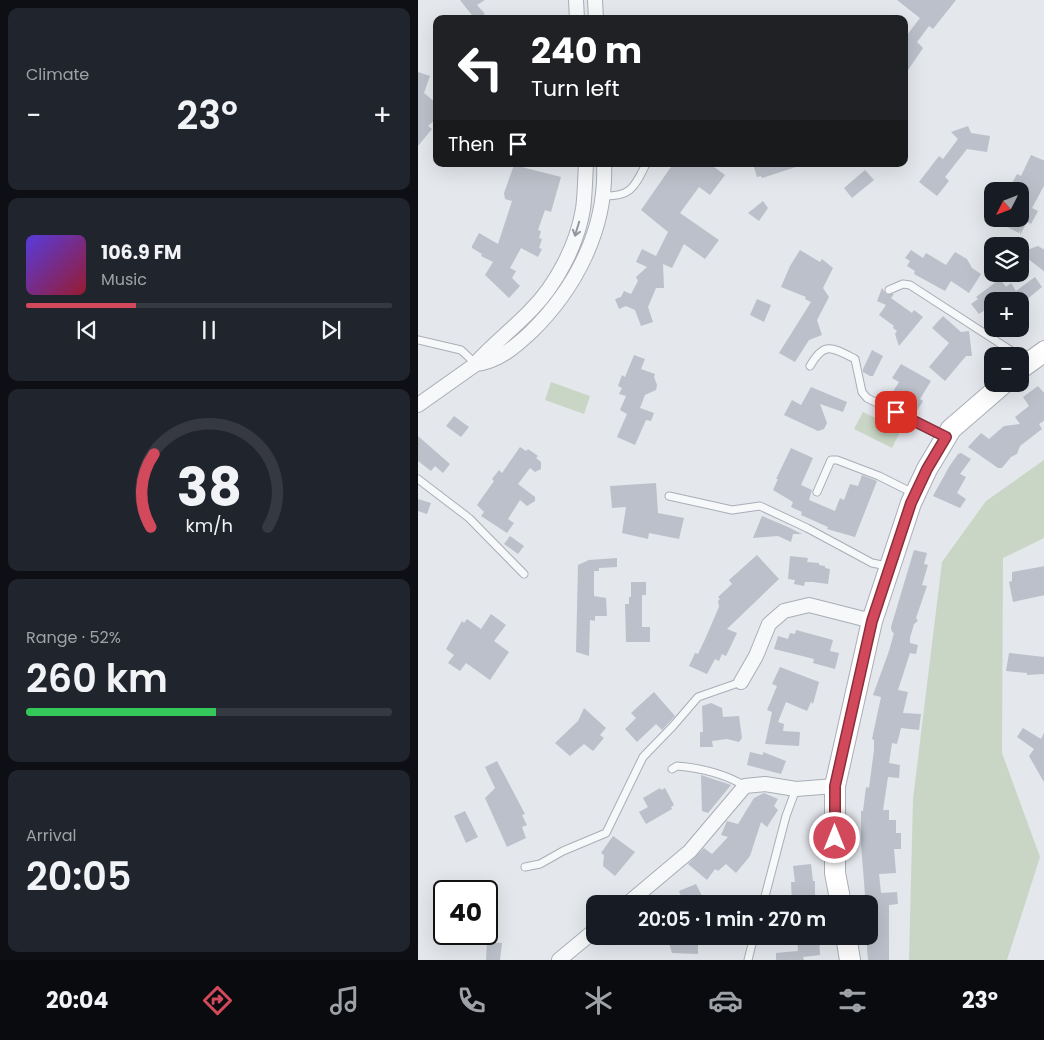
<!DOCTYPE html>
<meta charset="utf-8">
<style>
:root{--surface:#171b24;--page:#20242c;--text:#f1f3f6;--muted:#9ea1a6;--line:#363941;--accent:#d1495b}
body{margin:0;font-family:Poppins,sans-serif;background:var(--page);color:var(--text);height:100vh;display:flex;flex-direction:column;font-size:19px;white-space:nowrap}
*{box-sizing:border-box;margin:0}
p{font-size:16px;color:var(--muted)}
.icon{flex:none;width:28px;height:28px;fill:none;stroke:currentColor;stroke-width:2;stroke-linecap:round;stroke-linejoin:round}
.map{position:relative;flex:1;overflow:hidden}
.side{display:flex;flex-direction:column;gap:8px;padding:8px;background:#0d0f14;width:418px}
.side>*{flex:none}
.top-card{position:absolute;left:15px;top:15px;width:475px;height:152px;border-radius:10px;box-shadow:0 5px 20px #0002;background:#202124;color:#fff;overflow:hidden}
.needle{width:32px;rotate:228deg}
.controls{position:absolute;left:566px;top:182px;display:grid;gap:10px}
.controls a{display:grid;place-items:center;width:45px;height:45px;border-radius:10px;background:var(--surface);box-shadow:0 5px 20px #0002;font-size:25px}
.speed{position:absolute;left:15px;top:880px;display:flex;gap:10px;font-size:25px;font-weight:700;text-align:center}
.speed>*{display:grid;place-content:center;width:65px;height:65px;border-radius:50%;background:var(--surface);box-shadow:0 5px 20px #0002;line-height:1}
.speed .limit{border:2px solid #111;border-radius:8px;background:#fff;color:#111}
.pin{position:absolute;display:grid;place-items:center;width:42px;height:42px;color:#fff;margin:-21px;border-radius:10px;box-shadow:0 2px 8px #0006}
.me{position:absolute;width:55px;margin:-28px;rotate:0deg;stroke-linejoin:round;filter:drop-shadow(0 0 4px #0008)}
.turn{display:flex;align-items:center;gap:18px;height:105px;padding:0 15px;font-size:22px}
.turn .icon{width:65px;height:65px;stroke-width:2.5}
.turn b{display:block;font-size:35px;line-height:42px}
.then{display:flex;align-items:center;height:48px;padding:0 15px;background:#0003;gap:10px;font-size:19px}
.big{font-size:38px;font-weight:600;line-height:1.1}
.side .tile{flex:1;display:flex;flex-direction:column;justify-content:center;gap:8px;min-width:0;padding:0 18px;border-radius:10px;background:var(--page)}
.side .dial{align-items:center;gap:0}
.dial svg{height:130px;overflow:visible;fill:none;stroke:var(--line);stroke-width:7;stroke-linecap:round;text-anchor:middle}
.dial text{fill:var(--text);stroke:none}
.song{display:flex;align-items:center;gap:15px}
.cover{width:60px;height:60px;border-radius:8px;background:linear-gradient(135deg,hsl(250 70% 55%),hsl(350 70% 35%))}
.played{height:5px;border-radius:2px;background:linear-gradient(90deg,var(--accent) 30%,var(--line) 30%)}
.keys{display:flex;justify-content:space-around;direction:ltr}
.heat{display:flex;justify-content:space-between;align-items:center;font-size:28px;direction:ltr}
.charge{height:8px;border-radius:4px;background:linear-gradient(90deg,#34c759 52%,var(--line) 0)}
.trip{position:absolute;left:168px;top:895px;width:292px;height:50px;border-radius:10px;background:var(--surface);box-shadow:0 5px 20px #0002;font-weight:600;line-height:50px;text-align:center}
.menu{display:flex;height:80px;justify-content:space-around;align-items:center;background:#090b0e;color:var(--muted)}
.menu .icon{width:35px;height:35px}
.menu .selected{color:var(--accent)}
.menu b{font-size:22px;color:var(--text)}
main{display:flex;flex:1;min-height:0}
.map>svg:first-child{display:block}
.green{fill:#c9d6c5}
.building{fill:#bbc0ca}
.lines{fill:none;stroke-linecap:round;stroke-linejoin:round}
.lane-casing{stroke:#a9aeb7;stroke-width:9}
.street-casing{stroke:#a9aeb7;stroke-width:16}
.secondary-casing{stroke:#a9aeb7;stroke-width:22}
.lane{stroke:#f7f8fa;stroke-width:7}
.street{stroke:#f7f8fa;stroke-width:14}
.secondary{stroke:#fff;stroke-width:20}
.oneway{stroke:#9196a0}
.route-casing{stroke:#882f3b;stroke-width:12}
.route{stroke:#d1495b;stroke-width:9}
</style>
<main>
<section class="side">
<div class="tile"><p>Climate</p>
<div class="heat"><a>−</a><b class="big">23°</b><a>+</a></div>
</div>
<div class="tile">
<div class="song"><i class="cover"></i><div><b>106.9 FM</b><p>Music</p></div></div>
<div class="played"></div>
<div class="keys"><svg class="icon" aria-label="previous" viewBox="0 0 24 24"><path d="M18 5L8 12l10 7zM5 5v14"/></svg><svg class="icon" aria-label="pause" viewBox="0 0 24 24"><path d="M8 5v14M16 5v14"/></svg><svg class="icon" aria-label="next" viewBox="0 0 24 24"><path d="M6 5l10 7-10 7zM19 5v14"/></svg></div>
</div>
<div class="tile dial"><svg viewBox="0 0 100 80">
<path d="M14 69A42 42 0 1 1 86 69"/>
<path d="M14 69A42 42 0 0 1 16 24" stroke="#d1495b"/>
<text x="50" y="56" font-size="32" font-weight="700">38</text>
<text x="50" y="72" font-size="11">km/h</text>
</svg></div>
<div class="tile"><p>Range · 52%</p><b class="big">260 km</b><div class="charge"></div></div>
<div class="tile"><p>Arrival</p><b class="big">20:05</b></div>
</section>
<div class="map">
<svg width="627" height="960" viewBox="0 0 627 960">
<rect width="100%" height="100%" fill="#e4e7ec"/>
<!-- green -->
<path class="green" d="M133 382 172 396 166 414 127 400Z
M445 412 483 430 474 448 436 429Z
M626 460V538L585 558 584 753 622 857 589 960H491L495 799 524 562 568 501Z"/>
<!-- building -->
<path class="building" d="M42 0H67L59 5 67 14 57 19Z
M479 0H538L515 29 511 26 499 42 505 48 486 76V39L502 18Z
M0 72 12 76 6 93 19 104V118L10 126 14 129 0 146Z
M550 126 553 133 572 136 569 152 549 149 527 177 531 181 519 196 501 182 521 156 525 159 540 139 533 132Z
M613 155 627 161V184L614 208 620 211 613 224 609 222 602 235V230L601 233 573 219H602V191H594L595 188 592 187 599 174 603 176Z
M255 164H292L307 175 292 195 281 187 262 213 301 240 287 259 266 244 254 268 245 264 246 288H238L230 307 235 322 223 326 217 310 208 306 201 309 197 299 203 297 206 291 213 294 220 281 218 277 229 267 218 262 224 249 238 256 250 232 223 210Z
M335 164H381V166L344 178 343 176 339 177Z
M96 165 143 177 133 212 127 210 120 230 123 231 121 238 124 239 121 248 124 249 120 257 103 248 92 268 98 271 94 278 102 286 91 298 67 275 75 262 63 256 64 254 54 248V246L61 233 80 244 94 201 87 199 86 193Z
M447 170 456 180 434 198 426 188Z
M345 201 350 208 341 221 330 213Z
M620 246 627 250V272L609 258 606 251Z
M382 250 402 262 404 259 415 268 405 288 411 297 399 320 404 335 391 340 377 362 361 353 393 302 387 299 388 297 363 287 372 266Z
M493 250 505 258 508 253 528 265 537 252 549 259 554 268 563 274 551 293 533 281 527 291 496 274 497 271 489 266 492 261 487 258Z
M617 277 624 287 607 301H575V321L567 310 561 314 553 304 560 299 558 297 582 279 588 287 593 283 598 291Z
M464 288 468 294H476L473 298 494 313 496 310 505 317 481 346 477 334 479 331 475 328 476 326 461 315 468 305 459 301Z
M339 299 353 305 346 322 332 315Z
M525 316 543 332 551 331 554 356H548L527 381 511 367 531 343 514 328Z
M454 350 465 356 455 376H452L445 372V369Z
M216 355 227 359 223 369 237 374 236 377 239 385 238 390 227 395 222 408 236 413 233 421 228 420 217 445 199 437 209 414 202 410 208 396 201 394 204 388 200 386 204 375 207 377Z
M483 364 513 381 502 399 505 401 497 414 471 398 481 382 474 378Z
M620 386 627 394V420L621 424 624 429 602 446 599 454 593 457 584 468H580L550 447 563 433 571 439 586 426 602 424 597 417 611 406 605 397Z
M393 387 429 402 425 412 402 404 409 423 406 429 400 431 366 415 374 400 383 405Z
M36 416 51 427 43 437 28 426Z
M0 436 32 464 25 473 17 466 13 471 0 461Z
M102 447 108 451 110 449 120 456 118 458 123 462V469L117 472 112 468 100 484 117 497V501L109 506 102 500 90 519 96 523 89 533 63 516 66 512 59 505 76 481 74 479 81 470 84 473Z
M373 448 395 458 383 485 394 490 391 500 417 511 422 498 426 500 432 484 440 486 444 475 459 481 437 537 409 529 410 527 383 515 384 512 373 507 375 502 355 490 360 479H358Z
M543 453 553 459 542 474 548 477 539 493 548 499 542 508 515 496 531 467 540 454Z
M238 483 240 513 266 518 261 539 231 533 230 539 204 533 208 507 194 508 192 486Z
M0 499 13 503 9 514 0 511Z
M344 516 370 527 384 534H375L373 542 360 536 335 538Z
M92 536 106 546 100 554 86 544Z
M496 550 509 553 506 564 510 565 504 585 509 586 498 618 500 621 496 624 492 638V643L500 645 498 654 492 653 480 690 490 692 485 713 503 714 501 730 483 728 479 744 474 743 471 763 482 765 481 778 470 777 465 810H471V820H478V833H483V849H476L478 873 461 874 463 893 479 892 480 904 471 905V960H450L448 936H451V904H435L434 897 447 895 443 844V811H445L448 787 451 788 456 750V740L454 739 463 697 455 695 471 651 476 633 474 632 473 627 476 617Z
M339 555 361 579 309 629 319 633 308 656 304 654 301 661 297 659 289 674 271 666 277 653 280 654 288 637 301 607 300 601 302 599 300 597 314 584 311 580Z
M372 556 390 558 389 562 401 563V565L407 566V568L412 569 410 584 395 582H387L386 586 376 584 377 580 370 579Z
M199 558V567L181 568V571H176V596L188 598 189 616H177V621L172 620 171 656 158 652 160 565 171 560Z
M627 566V595L595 602 591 582 594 581V572Z
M213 582H228V595H224V627H232V642H208L207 604H211V597H213Z
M73 614 88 625 76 641 91 652 72 680 48 663 42 671 30 663 36 655 28 649 44 621 46 623 49 619 63 629Z
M378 630 415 640 412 651 421 653 417 669 395 663 396 659 356 649 360 636 370 639 372 633 377 634Z
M591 653 627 657V674L609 675V673L588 671Z
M362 667 401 682 395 704 393 702 389 711 368 702 360 722 366 724 365 731 382 732 381 746 347 744 354 712 349 710 359 686 354 684Z
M236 692 257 716 244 730 238 724 219 742 207 729 218 718 213 713Z
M293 703 304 708 305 717 321 716 324 738 321 742 309 739 294 741 295 747H282V732H285L284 706Z
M166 708 188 728 182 735 186 738 175 751 166 744 152 756 137 743 160 721Z
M605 728 623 739 626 733 627 784 611 756 616 749 599 737Z
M332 752 345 755V752L368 761 363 774 329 765Z
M79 761 107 814 104 815 109 825 104 827 108 838 89 847 67 798 77 788 67 767Z
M283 775 313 785 290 813 284 811Z
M242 788 243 790 247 788 256 805 253 807 254 809 228 824 221 812 230 807 225 798Z
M346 793 360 799 356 806 360 810 349 827 343 822 332 856 318 873 308 864 300 871 297 869 289 880 270 864 286 848 294 854 310 837 303 835 309 821 320 824 336 798Z
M47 811 60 837 48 843 36 816Z
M195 836 217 852 197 876 185 866 186 855 183 853Z
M393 864 395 881H397V904H374L373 882H377L375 866Z
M278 884 285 898 273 904H266L261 891Z
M249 936H265L266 939 280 940V954L254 953Z
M379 936H401L402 955 385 957 386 960H358V953L380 951Z
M69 942 84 943 82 960H68Z"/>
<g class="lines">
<defs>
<path id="lane" d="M184 196C213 197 216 188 228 164
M471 290 485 284 492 285 609 361
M0 340 43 350 58 364
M392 366C406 341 414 347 437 359L444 392 449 398 526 436
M0 479 51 518 106 574
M399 492 413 460H419L461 476 495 493
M251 496 314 510 342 506 389 528 454 563 469 566
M254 769 259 766C283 768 307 774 327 786
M107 867 122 864 145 851 188 833 225 757 255 726 280 697 323 682
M345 904 368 816 378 789
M330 960 336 936"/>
<path id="street" d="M158 0 159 19
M177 0 178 19
M58 363C75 344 95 329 113 310 138 285 159 245 165 209 167 195 167 179 168 164
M0 405 58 364C80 362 98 346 113 332 158 288 189 228 186 164
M323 682 338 656 351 624 366 611 391 605 454 621
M209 904 272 851 327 786 347 784 378 789 417 786
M141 960 176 931"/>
<path id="secondary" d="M602 369 627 351
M423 904 417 873V786L454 621 493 503 509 469 533 429 585 384
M428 936 432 960"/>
</defs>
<!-- lane casing -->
<use href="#lane" class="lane-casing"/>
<!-- street casing -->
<use href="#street" class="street-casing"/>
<!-- secondary casing -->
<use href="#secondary" class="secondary-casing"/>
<!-- lane -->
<use href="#lane" class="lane"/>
<!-- street -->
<use href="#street" class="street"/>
<!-- secondary -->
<use href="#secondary" class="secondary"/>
</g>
<!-- one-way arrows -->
<defs><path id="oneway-shaft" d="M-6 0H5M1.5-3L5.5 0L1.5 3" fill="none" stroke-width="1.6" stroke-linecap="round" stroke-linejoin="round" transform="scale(1.25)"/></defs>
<use class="oneway" href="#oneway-shaft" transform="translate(159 229) rotate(107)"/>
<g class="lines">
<defs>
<path id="route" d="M417 838V786L454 621 493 503 509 469 528 437 478 412"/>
</defs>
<!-- route casing -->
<use href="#route" class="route-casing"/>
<!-- route -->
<use href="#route" class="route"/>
</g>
</svg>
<div class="controls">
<a><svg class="needle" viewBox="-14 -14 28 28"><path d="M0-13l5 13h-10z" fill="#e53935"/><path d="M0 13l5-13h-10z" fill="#9ea1a6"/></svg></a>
<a><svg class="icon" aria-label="layers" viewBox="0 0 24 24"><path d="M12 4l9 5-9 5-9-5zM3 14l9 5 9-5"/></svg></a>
<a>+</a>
<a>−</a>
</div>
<div class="speed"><div class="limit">40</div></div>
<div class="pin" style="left:478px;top:412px;background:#d93025"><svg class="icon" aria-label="arrive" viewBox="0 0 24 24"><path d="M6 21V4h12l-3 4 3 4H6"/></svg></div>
<svg class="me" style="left:417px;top:838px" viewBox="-20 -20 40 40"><circle r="17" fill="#d1495b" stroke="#fff" stroke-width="3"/><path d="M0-11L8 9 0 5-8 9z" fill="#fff"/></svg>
<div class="trip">20:05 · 1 min · 270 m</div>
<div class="top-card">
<div class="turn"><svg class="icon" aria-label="left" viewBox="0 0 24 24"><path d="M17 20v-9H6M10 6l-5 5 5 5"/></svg><div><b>240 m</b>Turn left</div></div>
<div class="then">Then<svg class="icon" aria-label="arrive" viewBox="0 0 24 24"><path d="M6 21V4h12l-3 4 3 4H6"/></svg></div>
</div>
</div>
</main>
<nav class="menu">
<b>20:04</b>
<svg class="icon selected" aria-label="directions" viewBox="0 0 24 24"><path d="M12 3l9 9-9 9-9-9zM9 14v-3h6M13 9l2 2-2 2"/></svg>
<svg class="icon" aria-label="music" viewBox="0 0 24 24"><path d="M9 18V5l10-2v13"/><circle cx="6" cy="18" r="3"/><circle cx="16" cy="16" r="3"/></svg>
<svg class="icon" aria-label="phone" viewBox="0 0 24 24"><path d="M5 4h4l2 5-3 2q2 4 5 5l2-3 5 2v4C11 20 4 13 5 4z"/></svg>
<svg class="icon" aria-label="climate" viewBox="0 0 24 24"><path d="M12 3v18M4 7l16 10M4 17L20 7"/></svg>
<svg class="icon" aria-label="car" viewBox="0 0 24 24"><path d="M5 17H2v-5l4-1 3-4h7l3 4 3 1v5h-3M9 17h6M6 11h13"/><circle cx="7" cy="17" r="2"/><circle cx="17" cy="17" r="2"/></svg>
<svg class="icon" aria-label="filters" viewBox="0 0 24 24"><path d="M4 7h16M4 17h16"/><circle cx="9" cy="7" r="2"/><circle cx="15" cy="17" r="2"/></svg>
<b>23°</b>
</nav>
